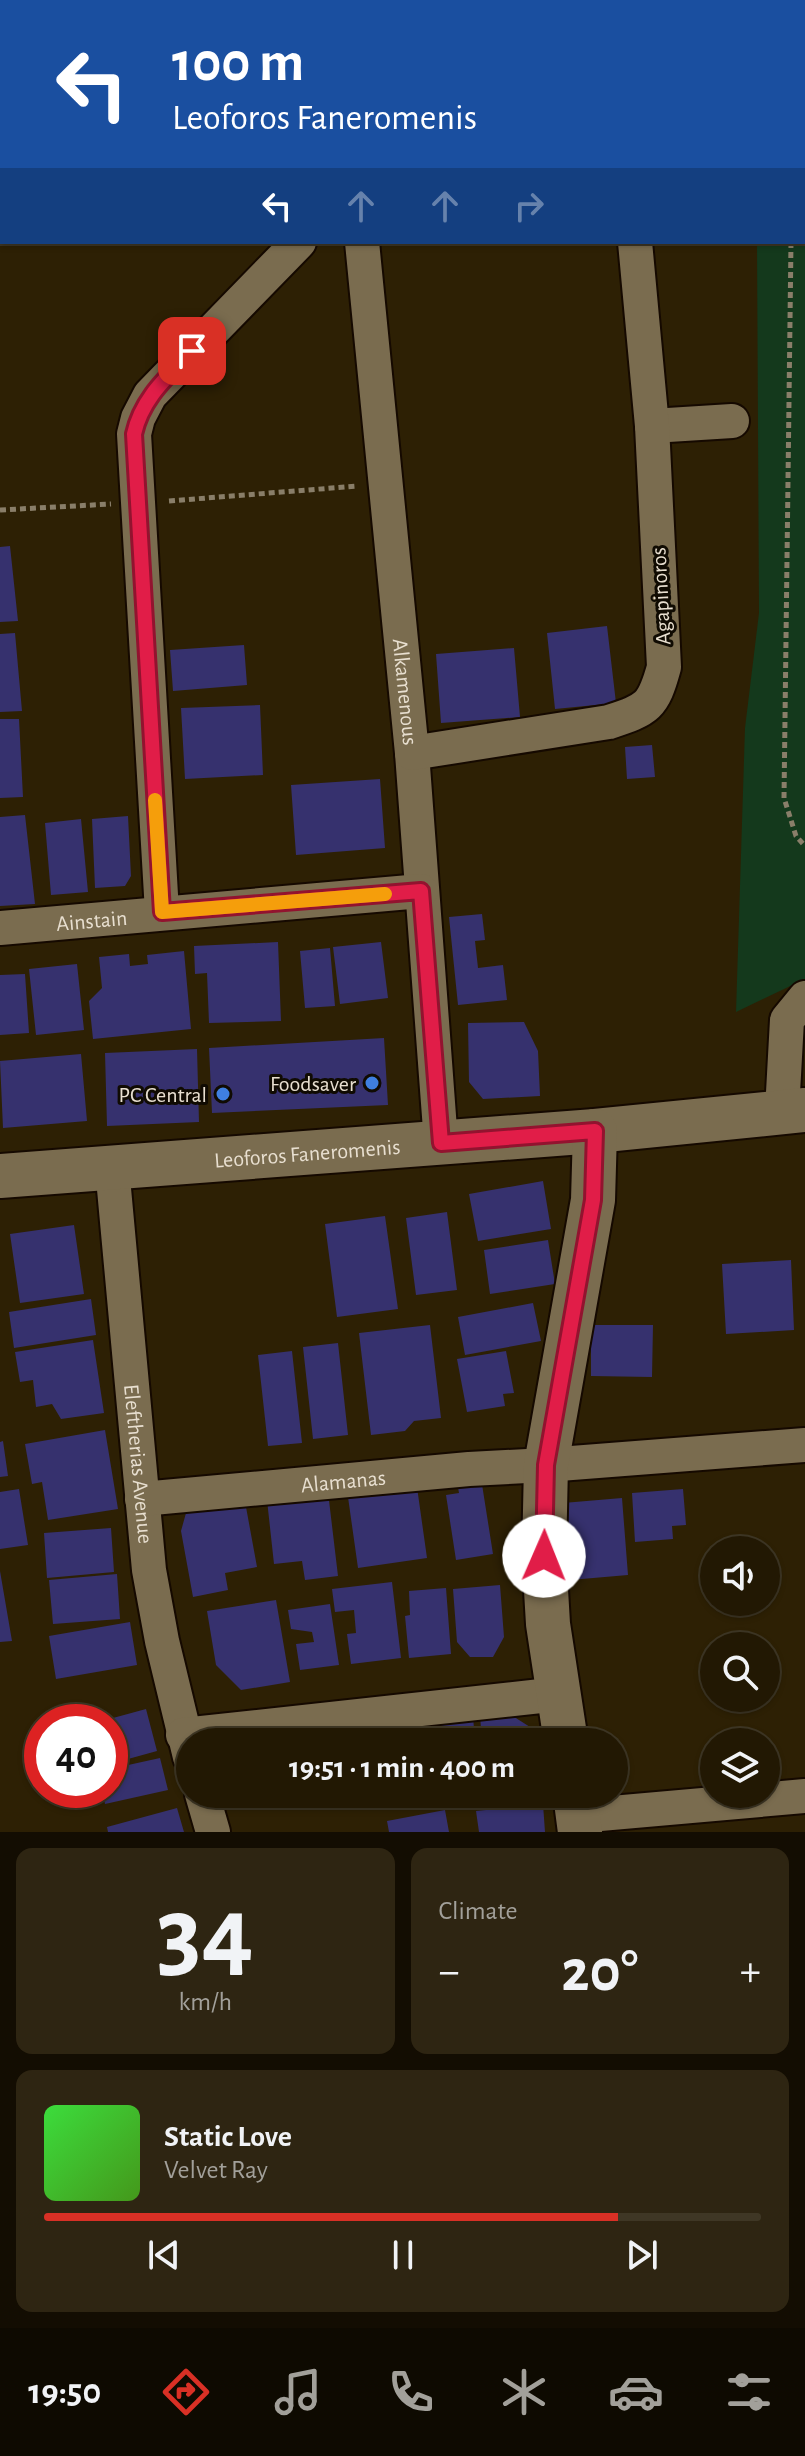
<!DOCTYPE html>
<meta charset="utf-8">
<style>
:root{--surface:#221803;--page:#2e2512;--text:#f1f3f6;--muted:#a2a09a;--line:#3f3725;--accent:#d93025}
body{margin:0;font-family:"Alegreya Sans",sans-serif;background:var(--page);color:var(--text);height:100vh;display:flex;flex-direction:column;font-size:30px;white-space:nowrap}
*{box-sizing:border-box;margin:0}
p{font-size:26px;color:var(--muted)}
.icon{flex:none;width:44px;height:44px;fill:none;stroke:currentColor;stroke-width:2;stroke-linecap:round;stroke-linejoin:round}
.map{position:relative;height:1832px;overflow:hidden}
.sheet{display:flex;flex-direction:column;gap:16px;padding:16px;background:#130d02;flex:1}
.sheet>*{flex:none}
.guide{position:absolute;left:0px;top:0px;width:806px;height:244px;box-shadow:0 2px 6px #0004,0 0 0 2px var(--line);background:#1a4fa0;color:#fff;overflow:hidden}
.buttons{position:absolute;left:700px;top:1536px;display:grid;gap:16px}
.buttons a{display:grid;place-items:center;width:80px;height:80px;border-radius:50%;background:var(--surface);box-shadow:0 2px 6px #0004,0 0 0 2px var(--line);font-size:40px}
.speed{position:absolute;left:24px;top:1704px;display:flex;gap:16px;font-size:40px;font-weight:700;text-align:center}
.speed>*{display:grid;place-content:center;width:104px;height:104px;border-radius:50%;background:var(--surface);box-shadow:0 2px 6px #0004,0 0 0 2px var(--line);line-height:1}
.speed .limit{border:12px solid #d22;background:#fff;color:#111}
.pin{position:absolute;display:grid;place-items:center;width:68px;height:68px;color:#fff;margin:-34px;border-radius:16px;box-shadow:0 4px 12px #0006}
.me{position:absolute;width:88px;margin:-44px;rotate:1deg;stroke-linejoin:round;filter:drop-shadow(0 0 6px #0008)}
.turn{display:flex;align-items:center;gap:28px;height:168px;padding:0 40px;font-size:36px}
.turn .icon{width:104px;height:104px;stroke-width:2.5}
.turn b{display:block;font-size:56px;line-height:68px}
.lanes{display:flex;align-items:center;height:76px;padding:0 40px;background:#0003;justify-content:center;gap:40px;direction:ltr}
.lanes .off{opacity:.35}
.big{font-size:60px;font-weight:700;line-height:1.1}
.sheet .widget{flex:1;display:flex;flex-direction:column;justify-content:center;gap:12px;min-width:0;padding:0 28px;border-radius:16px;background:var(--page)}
.sheet .dial{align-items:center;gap:0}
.dial b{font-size:104px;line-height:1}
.song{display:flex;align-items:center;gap:24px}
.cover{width:96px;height:96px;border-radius:12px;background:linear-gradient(135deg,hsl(120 70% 55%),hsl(100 70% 35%))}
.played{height:8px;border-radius:4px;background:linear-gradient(90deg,var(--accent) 80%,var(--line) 80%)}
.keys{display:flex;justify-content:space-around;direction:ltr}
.heat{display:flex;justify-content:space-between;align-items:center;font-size:44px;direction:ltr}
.sheet .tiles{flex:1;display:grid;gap:16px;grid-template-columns:1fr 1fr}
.widget:last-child{grid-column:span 2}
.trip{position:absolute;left:176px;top:1728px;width:452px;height:80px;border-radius:40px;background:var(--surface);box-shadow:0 2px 6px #0004,0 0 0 2px var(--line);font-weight:700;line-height:80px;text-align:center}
.menu{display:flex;height:128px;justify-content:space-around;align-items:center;background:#0e0a01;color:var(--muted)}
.menu .icon{width:56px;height:56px}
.menu .selected{color:var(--accent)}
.menu b{font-size:36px;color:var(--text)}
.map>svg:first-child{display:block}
.green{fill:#14391c}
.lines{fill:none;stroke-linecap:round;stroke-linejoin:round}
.stream{stroke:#000e1d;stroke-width:8}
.building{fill:#36316e}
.street-casing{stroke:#150900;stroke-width:38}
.secondary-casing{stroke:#150900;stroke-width:48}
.path{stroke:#897e69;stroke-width:5;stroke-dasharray:6 4;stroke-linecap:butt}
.street{stroke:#7a6c4f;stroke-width:34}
.secondary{stroke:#7a6c4f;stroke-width:44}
.route-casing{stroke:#92132f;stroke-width:20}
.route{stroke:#e11d48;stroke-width:14}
.slow{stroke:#f59e0b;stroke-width:14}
.shop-dot{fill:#3f7fe0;stroke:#100b02;stroke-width:3}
.labels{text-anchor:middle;stroke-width:6;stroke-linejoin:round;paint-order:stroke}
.street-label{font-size:22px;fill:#e8dfd0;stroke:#100b02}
.poi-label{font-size:22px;fill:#e8dfd0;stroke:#100b02;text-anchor:end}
</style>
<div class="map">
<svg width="805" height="1832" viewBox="0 0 805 1832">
<rect width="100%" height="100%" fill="#2d2004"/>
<!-- green -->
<path class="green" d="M640 0H805V979L736 1012 745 728 759 613 757 242H804V2Z"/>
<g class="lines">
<!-- stream -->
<path class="stream" d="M730 0 732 2
M804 55H805"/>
</g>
<!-- building -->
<path class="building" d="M10 546 18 621 0 622V547Z
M607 626 616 703 555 709 547 633Z
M15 633 22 711 0 712V634Z
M244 645 247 685 173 691 170 650Z
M514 648 520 717 441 723 436 654Z
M260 705 263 775 185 779 181 708Z
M0 719H19L23 797 0 798Z
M652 745 655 777 627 779 625 747Z
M380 779 385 848 296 855 291 785Z
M25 815 35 904 0 906V817Z
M128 816 131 876 125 886 95 888 92 819Z
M81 819 88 892 51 895 45 823Z
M482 914 485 940 475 941 478 968 503 965 507 1000 458 1005 449 917Z
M278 942 281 1021 209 1023 207 973 195 974 194 946Z
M381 942 388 998 340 1004 333 947Z
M330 948 335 1006 305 1008 300 951Z
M184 951 191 1029 93 1039 89 1001 102 988 99 957 129 954 130 966 148 964 147 955Z
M77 964 84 1030 36 1035 29 969Z
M25 974 29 1033 0 1035V975Z
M524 1022 538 1051 540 1096 483 1099 469 1082 468 1023Z
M384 1038 388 1105 212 1113 209 1048Z
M197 1049 199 1122 107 1126 105 1053Z
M81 1054 87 1121 3 1128 0 1061Z
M543 1181 551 1229 478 1241 469 1194Z
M447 1212 457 1290 416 1295 406 1218Z
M385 1216 398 1309 337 1317 325 1224Z
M74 1225 84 1294 20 1303 10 1234Z
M548 1240 555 1284 490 1294 484 1250Z
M791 1260 794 1330 726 1334 722 1264Z
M91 1299 96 1335 14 1348 9 1312Z
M533 1303 541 1341 465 1355 458 1317Z
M430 1325 441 1418 414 1421 405 1431 371 1435 359 1333Z
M591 1325H653L652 1377 591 1376Z
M93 1340 104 1413 61 1419 52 1404 36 1407 33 1380 20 1382 15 1352Z
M338 1343 348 1435 313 1439 303 1347Z
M292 1351 302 1443 268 1446 258 1355Z
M506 1351 514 1393 503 1394 505 1406 467 1412 457 1359Z
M105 1430 118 1509 48 1520 42 1482 32 1484 25 1444Z
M3 1441 8 1476 0 1477V1442Z
M481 1478 493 1554 456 1560 446 1495 459 1493 457 1482Z
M416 1480 427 1558 358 1568 347 1490Z
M19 1489 28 1545 0 1549V1492Z
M683 1489 686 1525 672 1526 673 1539 635 1542 632 1493Z
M328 1492 338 1576 305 1580 302 1561 274 1564 267 1500Z
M244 1496 257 1567 225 1573 228 1590 193 1597 181 1531 186 1513 205 1503Z
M622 1498 628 1575 570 1580 563 1503Z
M111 1528 114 1572 47 1578 44 1533Z
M0 1571 12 1641 0 1642Z
M117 1574 120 1619 53 1624 49 1580Z
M392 1582 401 1658 351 1664 347 1634 356 1633 354 1610 335 1612 332 1589Z
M500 1585 504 1637 493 1657H470L457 1642 453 1589Z
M446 1588 451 1654 409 1658 405 1616 410 1615 409 1591Z
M276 1600 290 1682 241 1690 216 1665 207 1611Z
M330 1604 339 1665 300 1670 296 1644 314 1642 312 1632 291 1629 288 1610Z
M130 1622 137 1665 56 1679 49 1636Z
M146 1709 157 1751 110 1764V1722L102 1721Z
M508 1713 541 1734 542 1742H482L480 1715Z
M473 1716 475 1742H435L433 1720Z
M422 1721 426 1742H380L378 1729Z
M367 1731 368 1742H329V1736Z
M160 1758 168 1790 105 1804 102 1790H110V1769Z
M256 1794H276V1806H256Z
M543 1804 545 1832H479L476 1811Z
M177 1808 184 1832H108L107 1827Z
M445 1810 449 1832H389L387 1821Z"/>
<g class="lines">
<defs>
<g id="street">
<path id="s1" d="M362 242 412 753 441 1143"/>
<path d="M652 426 732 421"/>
<path d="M412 753 609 722C648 709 653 707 664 667L652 426 635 242"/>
<path d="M162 912 134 434 138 418 150 395 299 242"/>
<path id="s2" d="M0 928 421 891"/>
<path d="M782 1111 787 1020 805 998"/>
<path id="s3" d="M112 1167 149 1570 162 1641 190 1757"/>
<path id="s4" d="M142 1499 469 1469 546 1465 805 1445"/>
<path d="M183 1735 559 1694"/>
<path d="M202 1794 213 1832"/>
<path d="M578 1816 805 1796"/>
</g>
<g id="secondary">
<path id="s5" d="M0 1176 595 1131 805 1110"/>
<path d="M566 1742 548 1624 544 1556 546 1465 593 1200 595 1131"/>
<path d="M575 1794 580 1832"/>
</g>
</defs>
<!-- street casing -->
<use href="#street" class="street-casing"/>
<!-- secondary casing -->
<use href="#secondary" class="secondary-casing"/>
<!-- path -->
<path class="path" d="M542 2V0
M804 175 805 174
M791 242 784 798 796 836 805 846
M169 501 358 486
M0 510 111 504"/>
<!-- street -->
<use href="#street" class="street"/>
<!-- secondary -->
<use href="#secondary" class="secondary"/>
</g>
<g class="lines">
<defs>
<path id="route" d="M192 351C167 377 142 398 134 434L162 912 421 891 441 1143 595 1131 593 1200 546 1465 544 1556"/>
</defs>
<!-- route casing -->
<use href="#route" class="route-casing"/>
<!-- route -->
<use href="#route" class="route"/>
<!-- slow -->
<path class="slow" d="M155 800 162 912 385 894"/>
</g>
<!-- markers -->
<g class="shop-dot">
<circle cx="372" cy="1083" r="8"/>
<circle cx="223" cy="1094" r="8"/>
</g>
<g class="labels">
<!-- street labels -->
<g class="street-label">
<text transform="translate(660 596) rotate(-93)" y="8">Agapinoros</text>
<text dy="8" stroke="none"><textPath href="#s1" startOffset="452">Alkamenous</textPath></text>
<text dy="8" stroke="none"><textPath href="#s2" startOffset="92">Ainstain</textPath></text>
<text dy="8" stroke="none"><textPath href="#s5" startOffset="308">Leoforos Faneromenis</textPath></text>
<text dy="8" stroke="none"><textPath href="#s3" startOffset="298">Eleftherias Avenue</textPath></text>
<text dy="8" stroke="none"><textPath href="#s4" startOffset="202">Alamanas</textPath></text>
</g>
<!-- poi labels -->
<g class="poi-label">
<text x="356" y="1091">Foodsaver</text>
<text x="207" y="1102">PC Central</text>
</g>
</g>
</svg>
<div class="buttons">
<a><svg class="icon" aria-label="sound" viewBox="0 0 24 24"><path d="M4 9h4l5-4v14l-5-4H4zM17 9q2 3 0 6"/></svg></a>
<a><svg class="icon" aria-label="search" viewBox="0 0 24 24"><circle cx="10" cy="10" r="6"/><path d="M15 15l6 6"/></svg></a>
<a><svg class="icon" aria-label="layers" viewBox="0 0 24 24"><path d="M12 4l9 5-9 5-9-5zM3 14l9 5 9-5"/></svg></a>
</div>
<div class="speed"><div class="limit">40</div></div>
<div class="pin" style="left:192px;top:351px;background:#d93025"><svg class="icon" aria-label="arrive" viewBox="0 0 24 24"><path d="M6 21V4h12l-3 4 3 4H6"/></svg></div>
<svg class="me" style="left:544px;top:1556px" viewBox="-20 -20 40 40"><circle r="19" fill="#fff"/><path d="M0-13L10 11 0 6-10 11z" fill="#e11d48"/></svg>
<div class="trip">19:51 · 1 min · 400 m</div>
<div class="guide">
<div class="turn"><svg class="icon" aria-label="left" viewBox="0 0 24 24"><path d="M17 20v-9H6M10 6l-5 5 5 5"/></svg><div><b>100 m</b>Leoforos Faneromenis</div></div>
<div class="lanes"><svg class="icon" aria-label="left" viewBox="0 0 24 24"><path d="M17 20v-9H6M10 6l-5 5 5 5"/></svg><svg class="icon off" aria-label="ahead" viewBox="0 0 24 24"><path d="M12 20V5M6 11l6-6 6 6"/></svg><svg class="icon off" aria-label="ahead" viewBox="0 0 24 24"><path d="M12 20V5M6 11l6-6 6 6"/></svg><svg class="icon off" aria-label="right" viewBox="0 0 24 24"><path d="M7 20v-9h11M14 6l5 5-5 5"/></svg></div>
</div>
</div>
<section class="sheet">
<div class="tiles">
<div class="widget dial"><b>34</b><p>km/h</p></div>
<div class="widget"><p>Climate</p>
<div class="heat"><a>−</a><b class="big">20°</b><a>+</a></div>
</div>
<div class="widget">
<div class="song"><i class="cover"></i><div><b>Static Love</b><p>Velvet Ray</p></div></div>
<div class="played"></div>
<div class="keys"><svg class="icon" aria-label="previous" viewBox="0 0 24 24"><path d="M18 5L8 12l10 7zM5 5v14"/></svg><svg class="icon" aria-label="pause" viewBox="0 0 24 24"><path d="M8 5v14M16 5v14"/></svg><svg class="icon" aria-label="next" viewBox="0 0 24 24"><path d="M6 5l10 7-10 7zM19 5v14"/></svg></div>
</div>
</div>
</section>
<nav class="menu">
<b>19:50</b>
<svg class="icon selected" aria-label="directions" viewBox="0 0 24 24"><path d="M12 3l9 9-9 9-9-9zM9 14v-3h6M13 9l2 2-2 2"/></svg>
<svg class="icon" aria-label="music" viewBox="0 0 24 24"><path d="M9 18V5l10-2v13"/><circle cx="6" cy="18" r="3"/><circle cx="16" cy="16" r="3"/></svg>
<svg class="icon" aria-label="phone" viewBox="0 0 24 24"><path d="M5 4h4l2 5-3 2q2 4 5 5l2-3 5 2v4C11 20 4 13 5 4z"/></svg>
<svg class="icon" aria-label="climate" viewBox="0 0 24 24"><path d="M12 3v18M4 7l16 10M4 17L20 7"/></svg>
<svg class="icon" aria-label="car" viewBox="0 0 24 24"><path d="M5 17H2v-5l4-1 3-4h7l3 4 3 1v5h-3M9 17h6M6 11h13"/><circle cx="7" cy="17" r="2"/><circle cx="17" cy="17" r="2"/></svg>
<svg class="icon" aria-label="filters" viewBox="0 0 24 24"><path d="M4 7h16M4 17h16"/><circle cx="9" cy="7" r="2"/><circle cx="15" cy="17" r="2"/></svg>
</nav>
